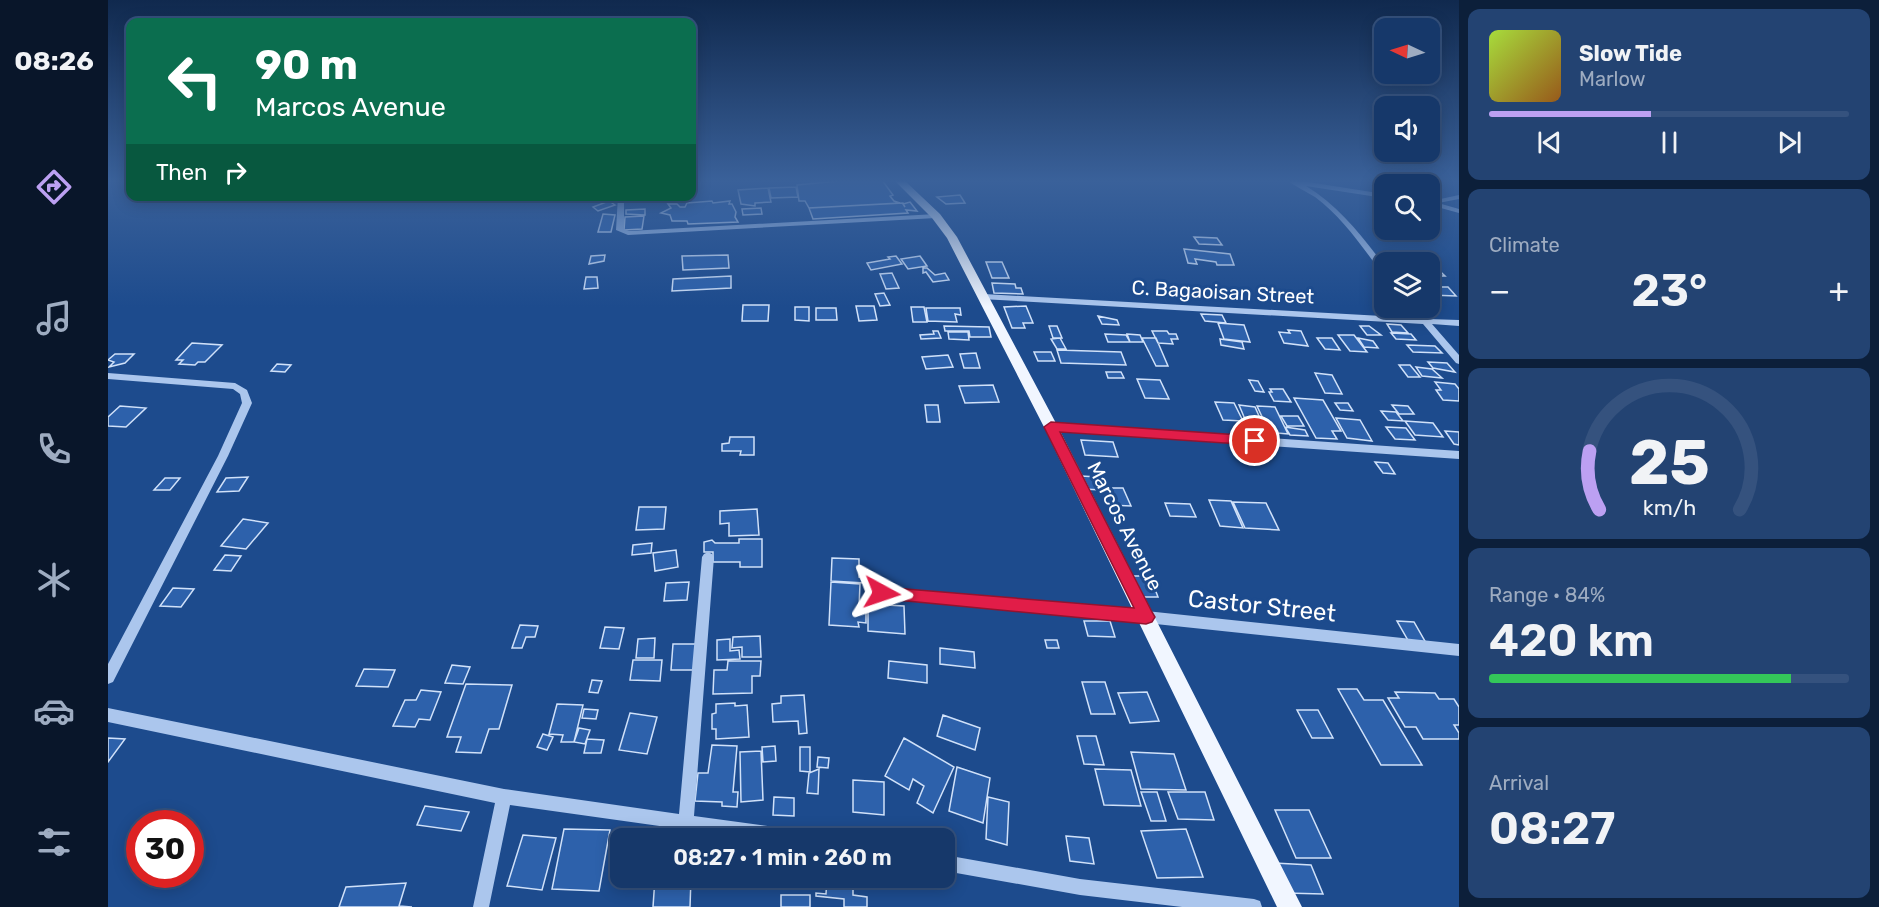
<!DOCTYPE html>
<meta charset="utf-8">
<style>
:root{--surface:#16386a;--page:#234372;--text:#f1f3f6;--muted:#9eacc1;--line:#35527e;--accent:#bca0f2}
body{margin:0;font-family:Rubik,sans-serif;background:var(--page);color:var(--text);height:100vh;display:flex;flex-direction:column;font-size:22px;white-space:nowrap}
*{box-sizing:border-box;margin:0}
p{font-size:20px;color:var(--muted)}
.icon{flex:none;width:33px;height:33px;fill:none;stroke:currentColor;stroke-width:2;stroke-linecap:round;stroke-linejoin:round}
.map{position:relative;flex:1;overflow:hidden}
.details{display:flex;flex-direction:column;gap:9px;padding:9px;background:#0c1f3a;width:420px}
.details>*{flex:none}
.top-card{position:absolute;left:18px;top:18px;width:570px;height:183px;border-radius:12px;box-shadow:0 3px 15px #0003,0 0 0 2px var(--line);background:#0b6e4f;color:#fff;overflow:hidden}
.needle{width:39px;rotate:274deg}
.buttons{position:absolute;left:1266px;top:18px;display:grid;gap:12px}
.buttons a{display:grid;place-items:center;width:66px;height:66px;border-radius:12px;background:var(--surface);box-shadow:0 3px 15px #0003,0 0 0 2px var(--line);font-size:30px}
.speed{position:absolute;left:18px;top:810px;display:flex;gap:12px;font-size:30px;font-weight:700;text-align:center}
.speed>*{display:grid;place-content:center;width:78px;height:78px;border-radius:50%;background:var(--surface);box-shadow:0 3px 15px #0003,0 0 0 2px var(--line);line-height:1}
.speed .limit{border:9px solid #d22;background:#fff;color:#111}
.pin{position:absolute;display:grid;place-items:center;width:51px;height:51px;color:#fff;margin:-26px;border:3px solid #fff;border-radius:50%;box-shadow:0 2px 6px #0007}
.me{position:absolute;width:66px;margin:-33px;rotate:95deg;stroke-linejoin:round;filter:drop-shadow(0 0 4px #0008)}
.turn{display:flex;align-items:center;gap:21px;height:126px;padding:0 30px;font-size:27px}
.turn .icon{width:78px;height:78px;stroke-width:2.5}
.turn b{display:block;font-size:42px;line-height:51px}
.then{display:flex;align-items:center;height:57px;padding:0 30px;background:#0003;gap:12px;font-size:22px}
.big{font-size:45px;font-weight:600;line-height:1.1}
.details .widget{flex:1;display:flex;flex-direction:column;justify-content:center;gap:9px;min-width:0;padding:0 21px;border-radius:12px;background:var(--page)}
.details .dial{align-items:center;gap:0}
.dial svg{height:156px;overflow:visible;fill:none;stroke:var(--line);stroke-width:7;stroke-linecap:round;text-anchor:middle}
.dial text{fill:var(--text);stroke:none}
.song{display:flex;align-items:center;gap:18px}
.cover{width:72px;height:72px;border-radius:9px;background:linear-gradient(135deg,hsl(80 70% 55%),hsl(30 70% 35%))}
.played{height:6px;border-radius:3px;background:linear-gradient(90deg,var(--accent) 45%,var(--line) 45%)}
.keys{display:flex;justify-content:space-around;direction:ltr}
.heat{display:flex;justify-content:space-between;align-items:center;font-size:33px;direction:ltr}
.charge{height:9px;border-radius:4px;background:linear-gradient(90deg,#34c759 84%,var(--line) 0)}
.trip{position:absolute;left:502px;top:828px;width:345px;height:60px;border-radius:12px;background:var(--surface);box-shadow:0 3px 15px #0003,0 0 0 2px var(--line);font-weight:600;line-height:60px;text-align:center}
main{display:flex;flex:1;min-height:0}
.dock{display:flex;flex-direction:column;width:108px;justify-content:space-around;align-items:center;background:#09162a;color:var(--muted)}
.dock .icon{width:42px;height:42px}
.dock .current{color:var(--accent)}
.dock b{font-size:27px;color:var(--text)}
.map>svg:first-child{display:block}
.building{fill:#2d61ab;stroke:#d0e1f9;stroke-width:1.5}
.lines{fill:none;stroke-linecap:round;stroke-linejoin:round}
.minor{fill:#abc6ed;fill-rule:evenodd}
.major{fill:#f1f6ff;fill-rule:evenodd}
.route{fill:#e11d48;stroke:#92132f;stroke-width:1.5}
.labels{text-anchor:middle;stroke-width:6;stroke-linejoin:round;paint-order:stroke}
.street-label{font-size:20px;fill:#fff;stroke:#1d4b8d}
.near-street-label{font-size:24px;fill:#fff;stroke:#1d4b8d}
</style>
<main>
<nav class="dock">
<b>08:26</b>
<svg class="icon current" aria-label="directions" viewBox="0 0 24 24"><path d="M12 3l9 9-9 9-9-9zM9 14v-3h6M13 9l2 2-2 2"/></svg>
<svg class="icon" aria-label="music" viewBox="0 0 24 24"><path d="M9 18V5l10-2v13"/><circle cx="6" cy="18" r="3"/><circle cx="16" cy="16" r="3"/></svg>
<svg class="icon" aria-label="phone" viewBox="0 0 24 24"><path d="M5 4h4l2 5-3 2q2 4 5 5l2-3 5 2v4C11 20 4 13 5 4z"/></svg>
<svg class="icon" aria-label="climate" viewBox="0 0 24 24"><path d="M12 3v18M4 7l16 10M4 17L20 7"/></svg>
<svg class="icon" aria-label="car" viewBox="0 0 24 24"><path d="M5 17H2v-5l4-1 3-4h7l3 4 3 1v5h-3M9 17h6M6 11h13"/><circle cx="7" cy="17" r="2"/><circle cx="17" cy="17" r="2"/></svg>
<svg class="icon" aria-label="filters" viewBox="0 0 24 24"><path d="M4 7h16M4 17h16"/><circle cx="9" cy="7" r="2"/><circle cx="15" cy="17" r="2"/></svg>
</nav>
<div class="map">
<svg width="1351" height="907" viewBox="0 0 1351 907">
<rect width="100%" height="100%" fill="#1d4b8d"/>
<!-- building -->
<path class="building" d="M741 180H774L785 195 782 196 786 201 792 203 701 208 697 201H691L689 185Z
M688 187 690 197 663 198 661 188Z
M660 188 663 202 647 203V206L633 204 630 190Z
M852 195 857 203 838 204 829 197Z
M501 201 507 205 490 211 485 207Z
M604 201 605 203 622 201 621 204H624L628 212 627 217 630 222 580 224 579 221H564L562 215 553 213 563 208 560 204H569L572 207H577L579 203Z
M802 202 809 211 798 210 800 213 705 219 701 208 795 203 797 207 795 204Z
M653 208 654 214 635 215 634 209Z
M537 209V215L518 214V210Z
M495 214 507 215 503 232H490Z
M536 216 534 229 516 230 517 217Z
M1086 237 1109 238 1114 245 1091 244Z
M1076 249 1122 254 1126 265H1109L1108 262 1087 259 1089 264 1080 263Z
M497 255 496 261 481 264 483 256Z
M620 255 621 268 575 270 574 256Z
M788 256 794 264 763 270 759 263 782 259 780 257Z
M812 256 819 266 800 269 793 259Z
M1299 257 1318 258 1337 276H1322V262H1304Z
M878 262H894L901 278H884Z
M815 268H819L827 275 837 273 841 280 825 282 818 272 815 273Z
M784 273 791 288 778 289 772 274Z
M623 276V288L564 291 565 279Z
M478 277H489L490 288 476 289Z
M884 283 907 284 908 288H913L915 294 886 293Z
M1322 287H1340L1348 296 1322 295Z
M776 293 782 305 772 306 767 294Z
M635 305H661L660 321H634Z
M748 306H766L769 320 751 321Z
M918 306 925 323H915L917 328H904L896 307Z
M687 307H701V321L687 320Z
M803 307H816L819 322H805Z
M708 308H728L729 320H708Z
M818 308H852L853 315 847 314 849 322 820 321Z
M1093 314 1114 315 1118 323 1097 321Z
M990 316 1009 320 1011 325 994 324Z
M1110 323 1136 325 1142 342 1116 339Z
M1279 324 1293 325 1300 333 1284 332Z
M836 326 881 327 883 337H862L861 331H837Z
M941 326H949L954 338H945Z
M1252 326H1261L1273 335H1259Z
M1180 330 1193 331 1200 346 1176 343 1171 332 1182 333Z
M825 331H830L833 338 813 339 812 335 826 334Z
M1044 331H1059L1061 334H1068L1070 339H1063L1065 344 1050 343Z
M840 332H860L861 340 841 339Z
M1283 333 1303 334 1308 340 1288 339Z
M997 334 1018 335 1022 342H1000Z
M1019 334 1032 335 1035 342H1022Z
M1230 335H1246L1259 352 1242 351Z
M952 338 958 349H949L943 339Z
M1034 338H1048L1060 366H1048Z
M1209 338H1224L1232 350 1217 349Z
M1250 338 1265 341 1270 348 1256 347Z
M1112 339 1134 342 1136 349 1113 345Z
M84 343 114 345 97 362H90L87 365 71 364 75 360H68Z
M1299 345 1327 346 1334 353 1305 352Z
M949 350 1013 352 1018 365 953 363Z
M926 352H943L947 361H930Z
M868 353 872 368H856L852 354Z
M7 354H26L17 363 1 367 6 362 0 360Z
M840 355 845 367 818 369 814 357Z
M1320 362 1339 363 1347 372 1325 368Z
M169 364 183 365 177 372 163 371Z
M1291 365H1302L1312 377H1300Z
M1308 367 1324 369 1334 378 1314 376Z
M998 372H1013L1016 378H1000Z
M1207 373 1224 375 1234 394 1217 393Z
M1029 379 1052 380 1061 399 1037 398Z
M1141 380 1150 381 1156 392 1147 391Z
M1327 382 1347 384 1351 389V401L1335 400 1328 390H1333Z
M885 385 891 402 857 403 851 386Z
M1162 389H1175L1183 402 1166 401 1161 392H1164Z
M1186 398 1215 400 1233 431H1224L1229 439 1208 438Z
M1107 402 1126 403 1135 421 1115 420Z
M1227 403H1240L1245 411 1232 410Z
M817 405H830L832 422H819Z
M1131 405 1147 407 1155 425 1139 424Z
M1284 405 1300 406 1306 414H1291Z
M12 406 38 408 18 427 0 426V417Z
M1149 406 1167 407 1180 434 1169 433 1166 426 1158 425Z
M1273 411 1288 412 1295 421 1280 420Z
M1173 416H1190L1196 426H1179Z
M1228 418 1252 420 1264 441 1239 438Z
M1297 421 1325 423 1335 437 1307 435Z
M1177 427 1197 430 1200 436 1182 435Z
M1278 427 1298 428 1307 440 1287 439Z
M1337 431 1351 432V445L1346 444Z
M622 437H646V455H632L633 451H614V444L621 443Z
M973 440 1005 442 1010 457 977 455Z
M1267 462 1280 463 1287 474 1275 473Z
M973 476 990 477 993 490 976 489Z
M140 477 131 491 109 492 118 478Z
M57 478H72L62 490H46Z
M995 488H1015L1023 506 1001 505Z
M1101 500 1123 501 1135 528 1112 526Z
M1125 502 1158 503 1171 530 1137 528Z
M1057 503 1082 504 1088 517 1062 516Z
M531 507H558L556 529 528 530Z
M649 509 651 535 621 536V523L612 524V511Z
M135 519 160 523 138 549 113 546Z
M631 539H654V567H632V562H605V552H596V542L604 540 607 543H631Z
M544 543 543 553 524 555 525 545Z
M568 550 570 567 547 571 545 553Z
M117 555 133 556 123 571 106 570Z
M724 558 751 559V577L757 578V583L723 581Z
M1024 576H1042L1050 597H1033Z
M581 582 579 600 556 601 558 583Z
M723 582 752 584 751 607H758V623L750 622 751 627 721 625Z
M65 588 86 589 73 607 52 606Z
M760 604 796 606 797 634 760 631Z
M976 621H1002L1007 637 980 636Z
M1289 621 1306 622 1318 643 1301 642Z
M412 625 430 626 427 637H418L414 648H404Z
M497 627 516 628 511 649 492 648Z
M652 636 653 657H634V647L624 648 625 637Z
M547 638 546 658H528L530 639Z
M622 639V651L631 650 632 659 609 660V640Z
M937 640H949L951 648H939Z
M565 644H591L589 670H563Z
M832 648 866 652 867 668 832 664Z
M525 660H554L552 681 522 680Z
M620 661H653L652 676H644V693L605 694 606 670H619Z
M781 661 819 665V683L780 678Z
M344 665 362 667 355 684 337 683Z
M256 669 287 670 280 687 248 686Z
M484 680 494 681 490 693 481 692Z
M974 682H997L1007 714H983Z
M358 684 404 685 391 729H381L373 753 348 752 353 737H339Z
M1230 689H1249L1256 700H1275L1314 765H1273Z
M313 690 333 692 322 720 311 719 307 727 285 726 297 700H308Z
M1039 692 1051 721 1022 723 1010 693Z
M1287 692 1327 693 1331 699H1346L1351 707V725H1346L1351 733V739H1315L1308 727H1297L1280 698H1291Z
M696 695 699 733 691 734 690 721 665 722 664 704 673 703V696Z
M627 703V706L639 705 641 737 608 739V729H604V714L608 713V704Z
M449 704 475 705 466 742H453L455 735 441 734Z
M476 709 490 710 488 719 474 718Z
M1189 710H1210L1225 738H1204Z
M522 713 549 717 539 754 511 750Z
M835 715 872 728 867 750 829 736Z
M471 728 482 730 477 744 466 742Z
M435 734 445 737 439 750 429 747Z
M969 736H988L996 765 976 764Z
M0 738 17 739 0 762Z
M796 738 846 767 825 813 809 803 816 786 805 779 801 790 777 776Z
M479 739 496 740 493 753H476Z
M604 745 629 746 625 792H630L629 807 614 806V802L587 801 590 773H600Z
M667 746 668 761 655 762 654 747Z
M692 747H702V772L692 771Z
M653 751 655 800 633 802 632 752Z
M1023 752 1066 754 1078 790 1033 789Z
M710 757 721 758 720 768 709 767Z
M849 767 882 778 875 823 841 811Z
M711 769 710 794 699 793 701 773Z
M987 769 1023 770 1033 806 996 805Z
M745 780 776 782V815L745 812Z
M1033 792H1049L1058 821H1043Z
M1060 792H1097L1106 820 1070 819Z
M666 797 686 798V816L665 815Z
M880 797 901 802 899 845 878 839Z
M317 806 361 812 353 831 309 825Z
M1167 810H1201L1223 858H1188Z
M456 829 502 830 491 891 444 889Z
M1078 829 1095 877 1049 878 1033 831Z
M415 835 448 838 434 890 399 886Z
M958 836 981 838 986 864 962 861Z
M1166 863 1203 865 1215 894 1177 893Z
M547 878H583L582 907H545Z
M661 878H697V887H677L679 882H661Z
M719 878H757V886L745 885V895L759 897V907H736V899L708 896V893L718 894Z
M298 883 291 906 304 907H231L238 887Z
M673 895H702V907H673Z"/>
<g class="lines">
<!-- minor -->
<path class="minor" d="M1178 180H1187L1191 182 1194 181 1276 194V198L1198 186C1231 206 1253 235 1276 265V272H1273C1253 245 1234 217 1207 197 1197 191 1187 186 1178 180Z
M1351 195V199L1330 203 1351 209V213L1322 205 1323 201Z
M510 196H516V229L521 231 828 214 832 216 828 218 520 235 508 230Z
M876 294 1310 318 1302 308H1310L1320 319 1351 320V326L1324 324 1351 355V364L1348 363 1315 324 873 299V295Z
M0 373 127 383 139 390 144 403 120 456 5 682 0 684V664L110 456 134 403 132 394 125 389 0 379Z
M943 423 1351 451V459L943 431 938 427Z
M600 552 604 554 606 557 586 816 689 830 695 832 697 838H637L402 805 381 907H365L387 803 0 722V708L396 789 571 814 594 557 596 554Z
M774 588 1038 611 1351 644V656L1038 623 774 598 770 597 768 593 770 589Z
M837 855 972 879 1146 899 1152 901 1154 907H1074L972 895 837 871Z"/>
<!-- major -->
<path class="major" d="M786 180H796L832 214 849 237 950 427 1194 907H1169L936 427 839 238 824 218Z"/>
</g>
<!-- sky -->
<linearGradient id="sky" x2="0" y2="1"><stop stop-color="#10294e"/><stop offset="0.59" stop-color="#3a619a"/><stop offset="1" stop-color="#3a619a" stop-opacity="0"/></linearGradient>
<rect width="1351" height="307" fill="url(#sky)"/>
<!-- route -->
<path class="route" d="M943 422 1147 436 1154 441 1147 445 952 432 1044 612 1047 617 1044 622 1038 624 768 598 766 593 768 589 774 587 1026 608 936 427Z"/>
<g class="labels">
<!-- street labels -->
<g class="street-label">
<text transform="translate(1115 292) rotate(3)" y="7">C. Bagaoisan Street</text>
<text transform="translate(1017 526) rotate(63)" y="7">Marcos Avenue</text>
</g>
<!-- near-street labels -->
<g class="near-street-label">
<text transform="translate(1154 606) rotate(6)" y="8">Castor Street</text>
</g>
</g>
</svg>
<div class="buttons">
<a><svg class="needle" viewBox="-14 -14 28 28"><path d="M0-13l5 13h-10z" fill="#e53935"/><path d="M0 13l5-13h-10z" fill="#9eacc1"/></svg></a>
<a><svg class="icon" aria-label="sound" viewBox="0 0 24 24"><path d="M4 9h4l5-4v14l-5-4H4zM17 9q2 3 0 6"/></svg></a>
<a><svg class="icon" aria-label="search" viewBox="0 0 24 24"><circle cx="10" cy="10" r="6"/><path d="M15 15l6 6"/></svg></a>
<a><svg class="icon" aria-label="layers" viewBox="0 0 24 24"><path d="M12 4l9 5-9 5-9-5zM3 14l9 5 9-5"/></svg></a>
</div>
<div class="speed"><div class="limit">30</div></div>
<div class="pin" style="left:1147px;top:441px;background:#d93025"><svg class="icon" aria-label="arrive" viewBox="0 0 24 24"><path d="M6 21V4h12l-3 4 3 4H6"/></svg></div>
<svg class="me" style="left:774px;top:593px" viewBox="-20 -20 40 40"><path d="M0-17L14 15 0 8-14 15z" fill="#e11d48" stroke="#fff" stroke-width="4"/></svg>
<div class="trip">08:27 · 1 min · 260 m</div>
<div class="top-card">
<div class="turn"><svg class="icon" aria-label="left" viewBox="0 0 24 24"><path d="M17 20v-9H6M10 6l-5 5 5 5"/></svg><div><b>90 m</b>Marcos Avenue</div></div>
<div class="then">Then<svg class="icon" aria-label="right" viewBox="0 0 24 24"><path d="M7 20v-9h11M14 6l5 5-5 5"/></svg></div>
</div>
</div>
<section class="details">
<div class="widget">
<div class="song"><i class="cover"></i><div><b>Slow Tide</b><p>Marlow</p></div></div>
<div class="played"></div>
<div class="keys"><svg class="icon" aria-label="previous" viewBox="0 0 24 24"><path d="M18 5L8 12l10 7zM5 5v14"/></svg><svg class="icon" aria-label="pause" viewBox="0 0 24 24"><path d="M8 5v14M16 5v14"/></svg><svg class="icon" aria-label="next" viewBox="0 0 24 24"><path d="M6 5l10 7-10 7zM19 5v14"/></svg></div>
</div>
<div class="widget"><p>Climate</p>
<div class="heat"><a>−</a><b class="big">23°</b><a>+</a></div>
</div>
<div class="widget dial"><svg viewBox="0 0 100 80">
<path d="M14 69A42 42 0 1 1 86 69"/>
<path d="M14 69A42 42 0 0 1 9 39" stroke="#bca0f2"/>
<text x="50" y="56" font-size="32" font-weight="700">25</text>
<text x="50" y="72" font-size="11">km/h</text>
</svg></div>
<div class="widget"><p>Range · 84%</p><b class="big">420 km</b><div class="charge"></div></div>
<div class="widget"><p>Arrival</p><b class="big">08:27</b></div>
</section>
</main>
